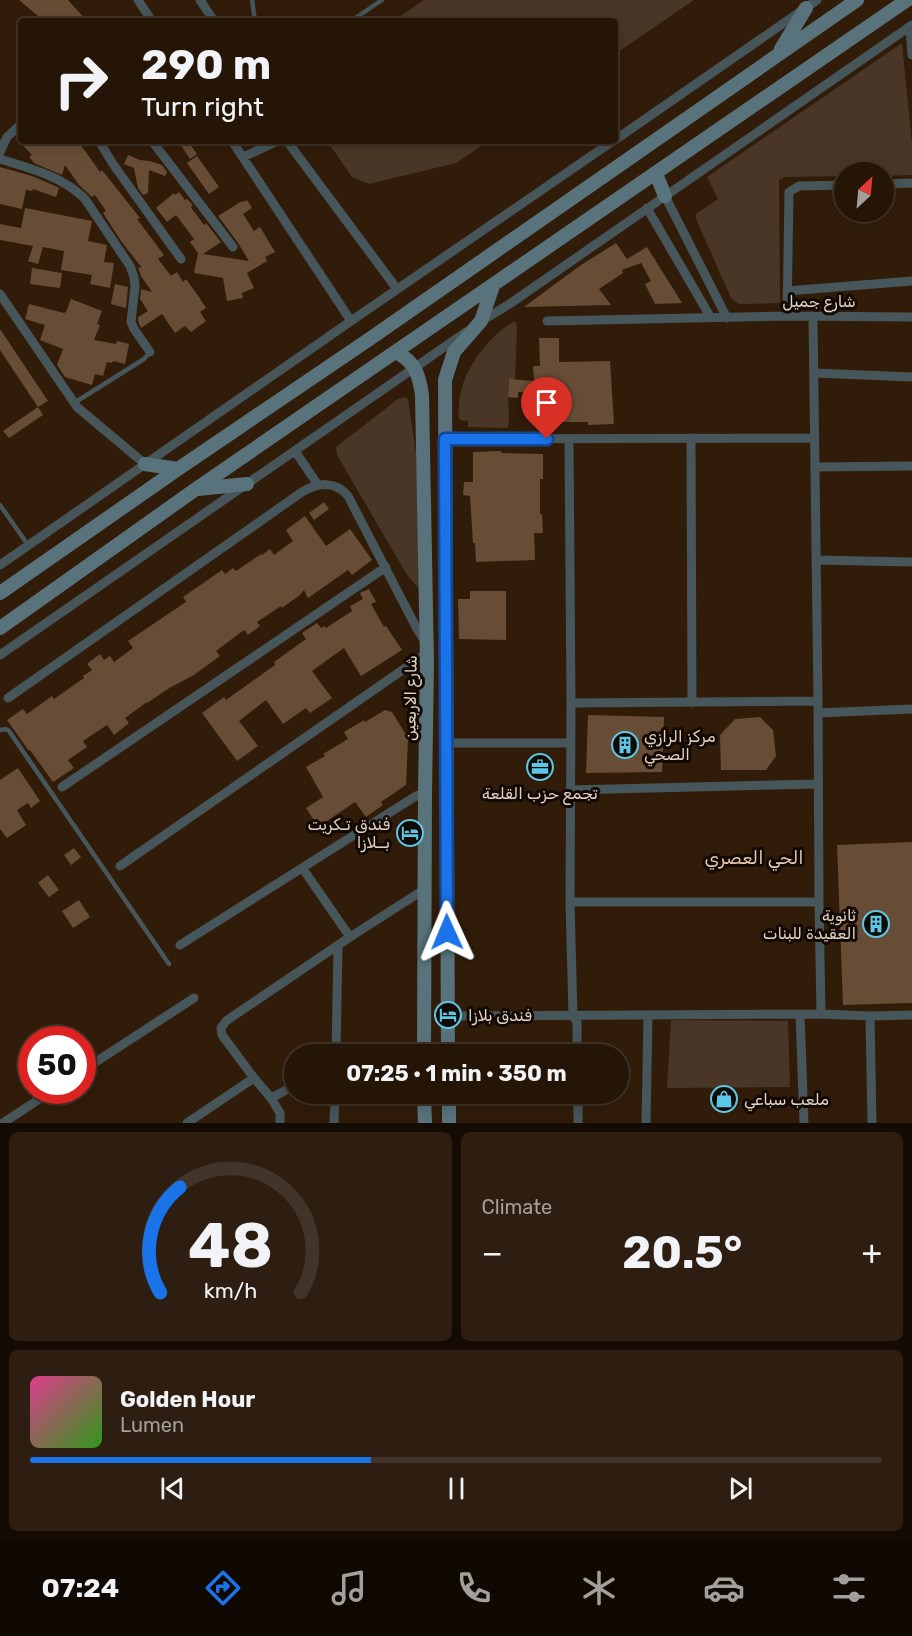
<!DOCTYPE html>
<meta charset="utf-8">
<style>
:root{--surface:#251507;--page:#2d1e11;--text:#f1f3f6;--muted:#a39f9b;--line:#423428;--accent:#1a73e8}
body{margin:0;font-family:Rubik,Cairo,sans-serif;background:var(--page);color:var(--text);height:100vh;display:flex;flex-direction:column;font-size:22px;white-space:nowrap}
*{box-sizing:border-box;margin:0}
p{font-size:20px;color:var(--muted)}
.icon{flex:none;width:33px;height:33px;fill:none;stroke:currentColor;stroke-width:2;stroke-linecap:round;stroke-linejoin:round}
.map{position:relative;height:1123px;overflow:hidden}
.drawer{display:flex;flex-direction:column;gap:9px;padding:9px;background:#140c04;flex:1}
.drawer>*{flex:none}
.banner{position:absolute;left:18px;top:18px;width:600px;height:126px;border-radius:6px;box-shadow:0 3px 15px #0003,0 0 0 2px var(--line);background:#251507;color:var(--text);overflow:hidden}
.needle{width:39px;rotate:26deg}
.buttons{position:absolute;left:834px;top:162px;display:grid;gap:12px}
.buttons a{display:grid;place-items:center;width:60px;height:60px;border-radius:50%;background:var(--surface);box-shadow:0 3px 15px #0003,0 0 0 2px var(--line);font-size:30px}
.speed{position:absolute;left:18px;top:1026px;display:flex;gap:12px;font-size:30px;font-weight:700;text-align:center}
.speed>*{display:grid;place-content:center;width:78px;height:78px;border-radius:50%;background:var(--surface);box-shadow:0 3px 15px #0003,0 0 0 2px var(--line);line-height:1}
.speed .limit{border:9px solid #d22;background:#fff;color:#111}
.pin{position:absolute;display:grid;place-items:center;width:51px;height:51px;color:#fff;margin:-62px -26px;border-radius:50% 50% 50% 0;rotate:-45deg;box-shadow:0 0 6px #0007}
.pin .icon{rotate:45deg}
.me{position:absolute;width:66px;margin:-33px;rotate:359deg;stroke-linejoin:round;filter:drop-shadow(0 0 4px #0008)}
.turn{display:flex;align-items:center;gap:21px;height:126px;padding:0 24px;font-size:27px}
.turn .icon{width:78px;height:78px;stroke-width:2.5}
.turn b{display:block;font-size:42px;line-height:51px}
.big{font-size:45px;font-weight:700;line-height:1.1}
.drawer .widget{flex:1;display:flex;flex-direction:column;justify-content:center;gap:9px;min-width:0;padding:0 21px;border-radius:9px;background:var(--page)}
.drawer .dial{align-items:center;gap:0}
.dial svg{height:156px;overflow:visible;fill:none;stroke:var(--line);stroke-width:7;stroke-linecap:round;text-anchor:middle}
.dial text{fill:var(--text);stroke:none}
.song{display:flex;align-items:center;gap:18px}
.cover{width:72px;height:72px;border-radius:9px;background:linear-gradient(135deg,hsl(330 70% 55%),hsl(110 70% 35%))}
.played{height:6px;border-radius:3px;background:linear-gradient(90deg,var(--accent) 40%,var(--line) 40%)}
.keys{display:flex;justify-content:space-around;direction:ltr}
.heat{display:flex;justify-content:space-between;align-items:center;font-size:33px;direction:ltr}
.drawer .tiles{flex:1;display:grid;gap:9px;grid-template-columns:1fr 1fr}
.widget:last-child{grid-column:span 2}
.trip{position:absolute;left:284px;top:1044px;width:345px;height:60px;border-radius:30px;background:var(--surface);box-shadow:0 3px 15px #0003,0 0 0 2px var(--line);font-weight:700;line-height:60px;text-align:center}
.dock{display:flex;height:96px;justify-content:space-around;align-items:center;background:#0f0803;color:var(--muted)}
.dock .icon{width:42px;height:42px}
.dock .current{color:var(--accent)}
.dock b{font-size:27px;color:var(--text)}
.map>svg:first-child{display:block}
.green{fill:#493626}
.building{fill:#674d36}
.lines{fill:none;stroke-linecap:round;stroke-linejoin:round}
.service{stroke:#46565b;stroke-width:4.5}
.minor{stroke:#46565b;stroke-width:9}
.secondary{stroke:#59737c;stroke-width:14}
.route-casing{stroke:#114b97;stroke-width:15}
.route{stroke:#1a73e8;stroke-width:10}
.labels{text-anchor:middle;stroke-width:6;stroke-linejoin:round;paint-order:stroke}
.street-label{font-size:16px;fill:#e1d2c7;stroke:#120903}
.poi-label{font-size:16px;fill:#e1d2c7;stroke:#120903;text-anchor:start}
.neighbourhood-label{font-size:18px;fill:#e4c7b0;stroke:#120903}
</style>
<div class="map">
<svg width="912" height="1123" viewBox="0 0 912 1123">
<rect width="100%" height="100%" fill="#311c09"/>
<!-- green -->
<path class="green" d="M424 0H694L615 54V21H393Z
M902 43 912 143V175L884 176V172H844V176L784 177 779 180 780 303 739 304 731 298 696 219V214L718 199 707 177Z
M327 141H489L456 163 369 184 352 177Z
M515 321 517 327 515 380H509L508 397 509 424 507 428 468 427V421L460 420V418L458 417C459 407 459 394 463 384 470 362 494 331 515 321Z
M404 397 408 399 416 453 421 591 407 575 337 455 336 447 398 399Z
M671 1020 788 1021 790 1087 667 1088Z"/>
<!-- building -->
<path class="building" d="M19 0H68L87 21H44Z
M19 141H78L100 172 102 170 140 218 137 219 164 255 158 259 171 276 177 272 183 282 186 279 199 297 206 308 200 312 206 321 191 332 185 326 175 333 162 314 141 328 138 321V317L148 311 140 299 141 289 152 292 141 276 138 267 142 268 121 241 103 213 106 211 95 195 92 197 79 185 65 165 62 175 34 163 29 157 32 155Z
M178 141H188L197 154 190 159Z
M128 155 140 160 150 161 162 165 167 172 165 176 149 170 148 193 143 195 138 188 134 168 124 164Z
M197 156 219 187 209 194 187 163Z
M0 167 32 176 53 185 59 188 56 197 33 189 32 191 26 190 22 209 0 204Z
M179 192 185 200 187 199 193 205 191 207 192 209 204 225 206 223 221 242 203 254 249 261 238 243 218 216 242 201 243 202 247 200 252 208 243 214 254 231 260 227 275 252 265 257 267 261 247 273 254 288 242 293 243 298 227 301 223 278 194 273 198 253 190 242 194 239 176 215 167 222 156 208 174 193 175 195Z
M25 208 92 221 88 241 107 245 104 262 114 263 110 288 90 284 92 275 61 270 64 251 43 247 38 264 28 261 33 246 0 240V224L21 228Z
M616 243 627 259 647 247 682 303 655 304 645 284 651 281 641 263 622 270 623 273 599 289 611 305 524 307 581 265Z
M32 268 62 273 60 288 30 284Z
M115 284 128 287 126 308 111 304Z
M71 299 102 311 97 324 100 325 94 340 116 344 117 341 129 344 125 364 113 361 112 363 107 362 103 376 95 374 92 385 65 377 57 365 63 349 40 340 45 325 25 319 29 304 64 313 66 312Z
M0 329 48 401 38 407 0 350Z
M539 338H559V362L610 361 614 424 588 425V422H536L535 392H518V398L508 397 509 379 534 381 533 366H540Z
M38 407 43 415 9 438 3 431Z
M501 451V453L543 454V479H540V514H542L543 533H534L535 560 476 562 475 543H473L470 496 463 495 464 482H473V452Z
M324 502 329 509 314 520 309 513Z
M305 516 326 546 350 529 372 560 352 575 348 570 308 598 304 590 300 595 282 608 281 606 257 622 260 626 248 635 244 630 216 651 220 656 194 675 171 687 147 703V702L125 718 129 723 114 735 107 725 83 741 87 747 68 760 74 768 53 782 30 750 29 751 7 720 23 709 27 714 52 696 54 699 84 678 83 676 92 670 87 664 100 654 104 660 110 656 114 662 133 648 128 641 186 602 183 597 222 570 225 574 233 568 236 571 261 554 262 555 270 549 274 555 293 541 286 530Z
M369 589 376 602 371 604 384 627 386 626 402 650 361 676 344 648 312 671 332 698 310 713 306 708 283 724 266 700 239 721 258 746 237 761 202 713 224 697 226 700 275 665 274 662 306 639 302 633 317 623 321 628 325 626 326 628 352 611 350 606 363 599 360 593Z
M470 591H506V640L459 639 458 599H470Z
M385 710 392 712 408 738 406 785 381 802 383 805 366 817 355 802 318 827 306 808 323 797 306 767 325 756 323 754 348 739 344 732 364 720 365 722Z
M588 715 664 717 662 772 586 773Z
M760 717 773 730 776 756 766 770H721L720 735 735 719Z
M18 768 40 801 31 808 28 803 17 810 26 825 7 838 0 829V780Z
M912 842V1003L843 1005 837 845Z
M74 848 81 857 71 865 64 855Z
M48 875 59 890 49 897 38 883Z
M79 900 90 917 73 928 62 911Z"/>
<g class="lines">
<!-- service -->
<path class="service" d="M252 0 255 21
M351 21 382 0
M74 403 144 359 150 352
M0 505 28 545
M0 730 6 729 9 731 169 964"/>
<!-- minor -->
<path class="minor" d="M138 0 152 21
M200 0 214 21
M910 27 912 55
M615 140 817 0
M99 141 113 164 181 259
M152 141 233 247
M232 141 351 321
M287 141 397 289
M0 152 7 137 21 124
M243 157 278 141
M0 159C31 169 62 176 85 199L130 266 134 277 135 286 131 322 134 329 150 352
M884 184 912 183
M665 196 727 318
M647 208 711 318
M787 291 912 281
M0 294 77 407 145 464
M787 316 789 192 799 186 844 185
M813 316 818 701 819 902 821 1014
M547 321 787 316 912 317
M480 322 511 303 912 25
M814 373 912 377
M691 438 692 703
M445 439 814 438
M569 439 571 703 818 701
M295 451 318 485
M815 467 912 466
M816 560 912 562
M0 565 351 321 613 141
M0 655 466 332
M8 698 302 492C317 483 335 480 348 496L416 627 426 643
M571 703 570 902 573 1016 577 1022V1054
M818 713 912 709
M446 743H570
M62 787 386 567
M571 790 817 784
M120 866 427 653
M570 902H819
M350 937 425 889
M180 945 416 796 425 793
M800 1015 804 1123
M448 1016 821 1014 870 1016 912 1015
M870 1016 872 1123
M336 1054 338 945
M82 1071 194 998
M578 1094V1123
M271 1098 294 1086
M3 1123 53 1090
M187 1123 254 1078
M280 1123V1113L271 1098 254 1078 222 1035 221 1028 226 1021 350 937 303 869
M334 1123 335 1094
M646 1123 648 1016"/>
<!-- secondary -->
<path class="secondary" d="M781 49 806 8
M656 174 665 196
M396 352C415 362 419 374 422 395L427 663 425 793 424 1054
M145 464 178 469
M198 489 247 484
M0 593 178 469 371 338 857 0
M0 628 196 489 907 0
M448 1054 445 380 454 352 461 344 481 321 493 286
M424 1094 425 1123
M449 1094V1123"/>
</g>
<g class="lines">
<defs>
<path id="route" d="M447 932 445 439H547"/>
</defs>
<!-- route casing -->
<use href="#route" class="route-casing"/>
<!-- route -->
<use href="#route" class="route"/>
</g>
<!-- icons -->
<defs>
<symbol id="building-ring" viewBox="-11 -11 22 22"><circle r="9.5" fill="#120903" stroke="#5cc7e7" stroke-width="1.5"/><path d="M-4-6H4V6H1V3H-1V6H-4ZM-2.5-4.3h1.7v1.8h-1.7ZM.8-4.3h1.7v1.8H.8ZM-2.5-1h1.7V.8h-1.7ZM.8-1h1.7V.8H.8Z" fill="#5cc7e7"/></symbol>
<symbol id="office-ring" viewBox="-11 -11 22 22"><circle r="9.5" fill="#120903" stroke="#5cc7e7" stroke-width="1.5"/><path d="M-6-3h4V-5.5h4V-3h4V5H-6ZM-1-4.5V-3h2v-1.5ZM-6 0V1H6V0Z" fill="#5cc7e7"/></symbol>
<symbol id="hotel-ring" viewBox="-11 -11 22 22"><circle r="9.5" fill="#120903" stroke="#5cc7e7" stroke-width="1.5"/><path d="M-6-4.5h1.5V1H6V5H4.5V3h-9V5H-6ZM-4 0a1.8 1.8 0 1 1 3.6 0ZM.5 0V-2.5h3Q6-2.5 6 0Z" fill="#5cc7e7"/></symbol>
<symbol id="shop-ring" viewBox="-11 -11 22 22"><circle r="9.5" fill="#120903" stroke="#5cc7e7" stroke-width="1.5"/><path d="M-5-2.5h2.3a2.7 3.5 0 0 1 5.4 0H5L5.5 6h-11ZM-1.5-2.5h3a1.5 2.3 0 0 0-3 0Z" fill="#5cc7e7"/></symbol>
</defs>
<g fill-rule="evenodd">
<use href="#building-ring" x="610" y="730" width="30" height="30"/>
<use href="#office-ring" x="525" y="752" width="30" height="30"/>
<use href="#hotel-ring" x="395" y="818" width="30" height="30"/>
<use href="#building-ring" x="861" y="909" width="30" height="30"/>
<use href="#hotel-ring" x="433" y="1000" width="30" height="30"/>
<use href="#shop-ring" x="709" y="1084" width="30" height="30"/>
</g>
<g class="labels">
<!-- street labels -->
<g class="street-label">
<text x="819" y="307">شارع جميل</text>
<text transform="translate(410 698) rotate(-89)" y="6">شارع الاربعين</text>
</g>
<!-- poi labels -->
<g class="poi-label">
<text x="644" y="742">مركز الرازي<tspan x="644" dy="18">الصحي</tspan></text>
<text x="540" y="799" text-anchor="middle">تجمع حزب القلعة</text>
<text x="390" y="830" text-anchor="end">فندق تـكريت<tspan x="390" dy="18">بــلازا</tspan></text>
<text x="856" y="921" text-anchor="end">ثانوية<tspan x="856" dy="18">العقيدة للبنات</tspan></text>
<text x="468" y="1021">فندق بلازا</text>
<text x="744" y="1105">ملعب سباعي</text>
</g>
<!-- neighbourhood labels -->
<g class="neighbourhood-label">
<text x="754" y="864">الحي العصري</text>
</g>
</g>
</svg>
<div class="buttons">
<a><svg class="needle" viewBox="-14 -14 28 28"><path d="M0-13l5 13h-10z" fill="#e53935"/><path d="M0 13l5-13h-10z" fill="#a39f9b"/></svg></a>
</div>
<div class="speed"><div class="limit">50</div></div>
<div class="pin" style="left:547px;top:439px;background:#d93025"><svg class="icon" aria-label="arrive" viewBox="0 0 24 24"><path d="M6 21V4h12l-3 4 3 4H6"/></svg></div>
<svg class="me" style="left:447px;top:932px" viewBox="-20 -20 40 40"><path d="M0-17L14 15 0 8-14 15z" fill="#1a73e8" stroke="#fff" stroke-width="4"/></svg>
<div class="trip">07:25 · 1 min · 350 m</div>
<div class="banner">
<div class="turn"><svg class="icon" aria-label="right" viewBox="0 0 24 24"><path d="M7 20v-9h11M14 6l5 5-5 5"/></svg><div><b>290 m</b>Turn right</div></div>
</div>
</div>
<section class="drawer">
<div class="tiles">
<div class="widget dial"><svg viewBox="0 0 100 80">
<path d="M14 69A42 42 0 1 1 86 69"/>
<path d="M14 69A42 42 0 0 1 24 15" stroke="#1a73e8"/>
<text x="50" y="56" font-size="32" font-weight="700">48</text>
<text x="50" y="72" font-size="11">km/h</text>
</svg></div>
<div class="widget"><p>Climate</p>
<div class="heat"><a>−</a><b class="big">20.5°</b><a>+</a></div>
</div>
<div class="widget">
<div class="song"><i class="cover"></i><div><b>Golden Hour</b><p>Lumen</p></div></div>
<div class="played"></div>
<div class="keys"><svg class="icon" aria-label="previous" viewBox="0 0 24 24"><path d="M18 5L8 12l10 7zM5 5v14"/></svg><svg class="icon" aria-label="pause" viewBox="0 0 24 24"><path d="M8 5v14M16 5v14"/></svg><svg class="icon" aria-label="next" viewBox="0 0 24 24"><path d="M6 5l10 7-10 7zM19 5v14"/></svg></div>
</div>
</div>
</section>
<nav class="dock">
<b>07:24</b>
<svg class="icon current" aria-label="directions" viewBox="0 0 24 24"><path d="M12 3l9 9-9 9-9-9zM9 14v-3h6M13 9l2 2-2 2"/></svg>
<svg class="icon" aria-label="music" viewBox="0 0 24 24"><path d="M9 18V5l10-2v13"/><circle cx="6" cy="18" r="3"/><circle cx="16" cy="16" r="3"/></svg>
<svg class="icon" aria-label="phone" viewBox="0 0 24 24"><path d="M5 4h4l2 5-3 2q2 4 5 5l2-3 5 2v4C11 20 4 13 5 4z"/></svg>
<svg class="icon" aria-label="climate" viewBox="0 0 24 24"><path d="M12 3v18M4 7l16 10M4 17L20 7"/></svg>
<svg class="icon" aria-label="car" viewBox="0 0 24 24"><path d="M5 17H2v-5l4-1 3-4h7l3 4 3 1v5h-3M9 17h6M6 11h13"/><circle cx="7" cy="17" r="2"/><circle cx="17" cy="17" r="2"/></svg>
<svg class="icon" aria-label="filters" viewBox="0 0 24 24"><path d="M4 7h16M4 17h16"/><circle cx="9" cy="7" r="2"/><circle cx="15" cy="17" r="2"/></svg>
</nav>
